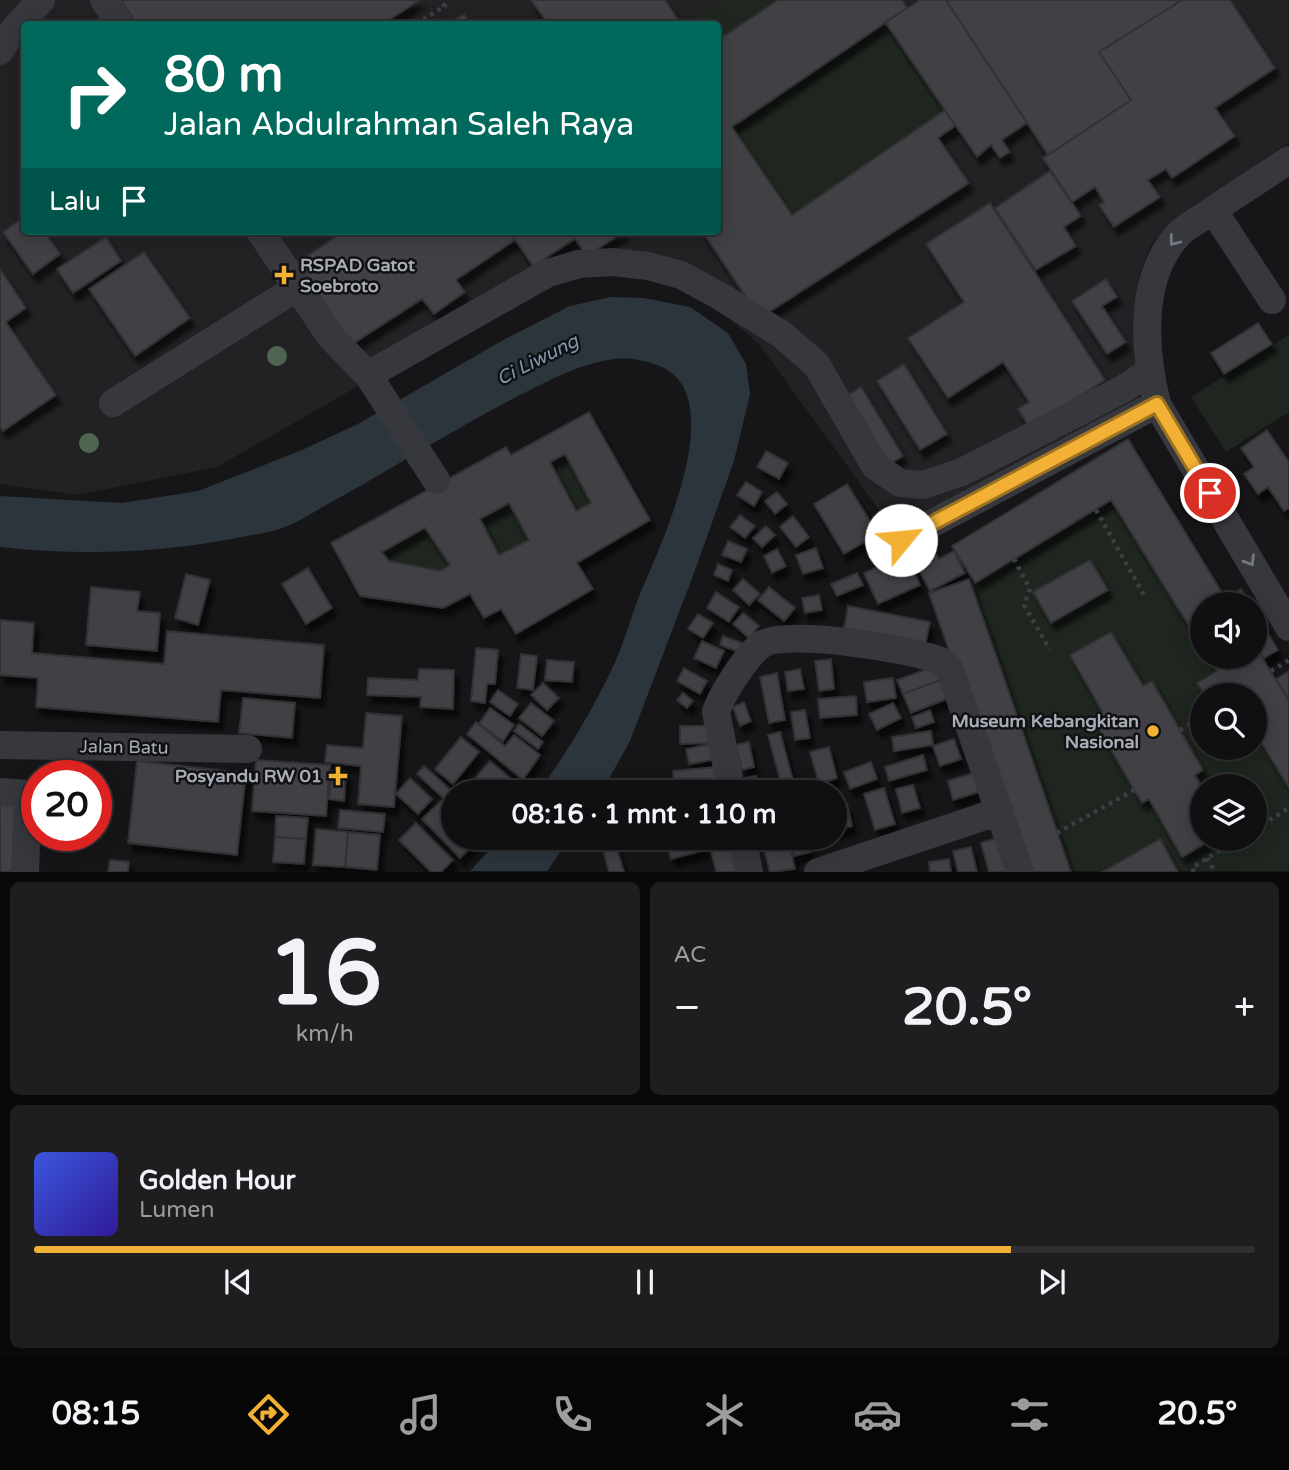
<!DOCTYPE html>
<html lang="id">
<meta charset="utf-8">
<style>
:root{--surface:#101012;--page:#1e1e20;--text:#f1f3f6;--muted:#9c9d9f;--line:#303032;--accent:#f2b134}
body{margin:0;font-family:"Varela Round",sans-serif;background:var(--page);color:var(--text);height:100vh;display:flex;flex-direction:column;font-size:26px;white-space:nowrap}
*{box-sizing:border-box;margin:0}
p{font-size:23px;color:var(--muted)}
.icon{flex:none;width:38px;height:38px;fill:none;stroke:currentColor;stroke-width:2;stroke-linecap:round;stroke-linejoin:round}
.map{position:relative;height:872px;overflow:hidden}
.drawer{display:flex;flex-direction:column;gap:10px;padding:10px;background:#09090a;flex:1}
.drawer>*{flex:none}
.banner{position:absolute;left:21px;top:21px;width:700px;height:214px;border-radius:7px;box-shadow:0 4px 18px #0003,0 0 0 2px var(--line);background:#00695c;color:#fff;overflow:hidden}
.controls{position:absolute;left:1190px;top:592px;display:grid;gap:14px}
.controls a{display:grid;place-items:center;width:77px;height:77px;border-radius:50%;background:var(--surface);box-shadow:0 4px 18px #0003,0 0 0 2px var(--line);font-size:35px}
.speed{position:absolute;left:21px;top:760px;display:flex;gap:14px;font-size:35px;font-weight:700;text-align:center}
.speed>*{display:grid;place-content:center;width:91px;height:91px;border-radius:50%;background:var(--surface);box-shadow:0 4px 18px #0003,0 0 0 2px var(--line);line-height:1}
.speed .limit{border:10px solid #d22;background:#fff;color:#111}
.pin{position:absolute;display:grid;place-items:center;width:60px;height:60px;color:#fff;margin:-30px;border:4px solid #fff;border-radius:50%;box-shadow:0 2px 7px #0007}
.me{position:absolute;width:77px;margin:-38px;rotate:62deg;stroke-linejoin:round;filter:drop-shadow(0 0 5px #0008)}
.turn{display:flex;align-items:center;gap:24px;height:147px;padding:0 28px;font-size:32px}
.turn .icon{width:91px;height:91px;stroke-width:2.5}
.turn b{display:block;font-size:49px;line-height:60px}
.then{display:flex;align-items:center;height:66px;padding:0 28px;background:#0003;gap:14px;font-size:26px}
.big{font-size:52px;font-weight:700;line-height:1.1}
.drawer .tile{flex:1;display:flex;flex-direction:column;justify-content:center;gap:10px;min-width:0;padding:0 24px;border-radius:10px;background:var(--page)}
.drawer .dial{align-items:center;gap:0}
.dial b{font-size:91px;line-height:1}
.song{display:flex;align-items:center;gap:21px}
.cover{width:84px;height:84px;border-radius:10px;background:linear-gradient(135deg,hsl(230 70% 55%),hsl(250 70% 35%))}
.played{height:7px;border-radius:4px;background:linear-gradient(90deg,var(--accent) 80%,var(--line) 80%)}
.keys{display:flex;justify-content:space-around;direction:ltr}
.heat{display:flex;justify-content:space-between;align-items:center;font-size:38px;direction:ltr}
.drawer .tiles{flex:1;display:grid;gap:10px;grid-template-columns:1fr 1fr}
.tile:last-child{grid-column:span 2}
.trip{position:absolute;left:441px;top:780px;width:406px;height:70px;border-radius:35px;background:var(--surface);box-shadow:0 4px 18px #0003,0 0 0 2px var(--line);font-weight:700;line-height:70px;text-align:center}
.tabs{display:flex;height:112px;justify-content:space-around;align-items:center;background:#060607;color:var(--muted)}
.tabs .icon{width:49px;height:49px}
.tabs .current{color:var(--accent)}
.tabs b{font-size:32px;color:var(--text)}
.map>svg:first-child{display:block}
.built{fill:#222225;fill-rule:evenodd}
.green{fill:#1e261f;fill-rule:evenodd}
.water{fill:#2c353c}
.building{fill:#404145;stroke:#303034;stroke-width:2;fill-rule:evenodd;filter:url(#shadow)}
.lines{fill:none;stroke-linecap:round;stroke-linejoin:round}
.path{stroke:#3d3f44;stroke-width:4.5;stroke-dasharray:3.5 5;stroke-linecap:butt}
.minor{stroke:#37383d;stroke-width:28}
.tree{fill:#506452}
.oneway{stroke:#757881}
.route-casing{stroke:#9d7322;stroke-width:18}
.route{stroke:#f2b134;stroke-width:12}
.poi-dot{fill:#f2b134;stroke:#111113;stroke-width:2.5}
.labels{text-anchor:middle;stroke-width:5;stroke-linejoin:round;paint-order:stroke}
.poi-label{font-size:18px;font-weight:bold;fill:#a8adb8;stroke:#111113;text-anchor:end}
.street-label{font-size:18px;fill:#a8adb8;stroke:#111113}
.water-label{font-size:19px;font-style:italic;fill:#7f9bb3;stroke:#111113}
</style>
<div class="map">
<svg width="1289" height="872" viewBox="0 0 1289 872">
<defs>
<filter id="shadow"><feDropShadow dx="4.5" dy="8" stdDeviation="2" flood-color="#0009"/></filter>
</defs>
<rect width="100%" height="100%" fill="#161618"/>
<!-- built -->
<path class="built" d="M0 0H1289V142L1169 227 1152 243 1140 272 1135 316 1139 403 904 544 758 343 706 299 648 278 575 272 381 373 217 467 77 495 0 484ZM24 24H718V231H24Z"/>
<!-- green -->
<path class="green" d="M722 0H778L718 40V24H685Z
M885 22 945 110 792 215 732 127Z
M1289 335V412L1226 452 1191 397Z
M565 454 591 503 576 511 550 462Z
M1111 500 1202 647V656H1208L1217 671 1198 683 1205 695H1202V747H1255V732L1289 788V871H1071L971 585ZM1202 786H1255V838H1202Z
M509 503 529 540 499 555 480 519Z
M425 528 450 565 440 571 389 561 382 552Z"/>
<!-- water -->
<path class="water" d="M611 297 644 298 690 307 728 333 746 364 750 394 734 461 694 573 630 741 601 793H537C566 755 590 714 611 671 623 647 630 619 640 594 660 546 736 388 654 364 642 360 627 357 614 359 582 363 554 378 526 392 460 425 399 465 335 500 318 509 300 522 282 528 270 533 255 534 242 537 163 553 80 556 0 547V496L122 503 198 491 302 450 356 425 505 339 570 306Z
M501 838H570L547 871H470Z"/>
<!-- building -->
<path class="building" d="M121 0H420L383 24H137Z
M531 0H665L681 24H548Z
M778 0H902L907 8 732 127 792 215 945 110 955 126 938 138 969 183 760 318 702 231H718V40Z
M920 0H946L1027 123 1002 140 1010 152 1000 158 991 145 977 157 885 22Z
M946 0H1182L1099 52 1131 100 1048 155Z
M1182 0H1230L1275 68 1215 108 1235 136 1172 178 1166 169 1148 180 1160 197 1114 227 1099 205 1104 202 1095 187 1072 202 1043 158 1131 100 1099 52Z
M464 14 471 24H448Z
M1050 171 1081 216 1064 227 1076 246 1036 270 995 208Z
M990 203 1105 380 1030 428 1018 409 1029 402 1003 362 948 398 908 338 964 302 926 244Z
M24 217V231H44L60 254 33 274 3 232Z
M338 231H509L515 240 456 280 465 292 434 314 422 299 351 345 298 262 340 234Z
M509 231H625L587 256 575 239 533 266Z
M106 237 121 261 73 293 57 269Z
M144 252 190 318 135 356 89 289Z
M0 269 26 308 6 322 56 395 3 431 0 427Z
M1106 279 1117 297 1102 306 1126 342 1107 354 1072 301Z
M1258 323 1272 344 1224 374 1211 353Z
M904 364 947 434 920 450 877 381Z
M861 387 903 456 883 468 840 400Z
M589 412 650 520 577 563 593 589 516 634 501 609 484 618 470 594 443 608 360 596 331 543 506 447 511 455ZM565 454 591 503 576 511 550 462ZM509 503 529 540 499 555 480 519ZM425 528 450 565 440 571 389 561 382 552Z
M1267 430 1289 462V508L1284 511 1268 487 1258 494 1244 474 1254 467 1241 448Z
M1128 439 1229 604H1202V647L1111 500 975 583 952 546Z
M766 451 788 463 779 479 757 467Z
M746 482 762 492 754 506 737 495Z
M847 484 878 534 844 554 814 504Z
M777 492 787 504 775 514 765 501Z
M740 515 755 526 745 538 730 527Z
M793 516 809 537 796 547 780 527Z
M766 526 775 535 762 547 753 538Z
M728 541 747 549 741 562 722 555Z
M930 543 939 559 954 551 965 573 930 591 910 553Z
M816 548 823 568 803 574 796 555Z
M777 549 786 566 772 573 764 556Z
M906 554 920 585 878 604 864 573Z
M1090 560 1108 590 1051 623 1033 592Z
M718 564 732 570 728 581 714 575Z
M308 568 332 608 306 624 282 584Z
M857 573 863 585 837 596 831 584Z
M186 574 210 580 198 625 175 618Z
M743 579 760 594 749 605 733 590Z
M969 579 1004 678 1071 872H1026L929 593Z
M91 587 140 592 137 611 160 613 157 651 86 645Z
M769 587 795 608 784 621 758 600Z
M1241 589 1250 604H1230L1227 598Z
M716 592 739 607 729 622 707 608Z
M819 595 822 610 805 613 802 598Z
M848 606 930 622 924 650 843 634Z
M1255 612 1278 650 1264 658 1255 644Z
M743 613 759 626 749 638 733 624Z
M698 614 713 623 703 638 688 629Z
M0 620 34 623 32 653 164 664 167 631 324 645 320 698 221 690 218 722 36 707 38 678 0 675Z
M1111 632 1143 686 1152 681 1203 770 1195 775 1202 787V838H1214L1182 857 1149 799 1142 803 1134 790 1092 716 1102 711 1070 655Z
M723 636 745 644 741 653 720 645Z
M702 641 724 651 716 668 694 658Z
M1255 646 1289 701V788L1255 732V695H1232L1228 689 1219 695H1205L1197 683 1217 671 1208 656H1255Z
M476 648 498 650 495 684H487L485 703 471 701Z
M521 654 537 656 533 690 517 688Z
M831 659 834 689 819 691 815 661Z
M547 660 574 662 572 682 545 680Z
M935 666 940 680 903 694 897 680Z
M684 668 707 681 700 694 677 681Z
M419 669 454 670 453 709 420 707 421 697 367 695 368 678 418 680Z
M800 669 804 689 788 691 785 672Z
M1289 671V700L1276 679Z
M777 673 785 720 769 723 760 677Z
M893 678 896 698 867 702 864 682Z
M940 680 947 699 911 713 903 694Z
M543 683 559 698 547 710 531 695Z
M498 690 518 704 510 716 490 702Z
M683 693 693 701 687 708 677 700Z
M856 696 857 715 820 718 818 699Z
M243 698 295 703 292 738 239 733Z
M744 702 751 721 740 726 733 707Z
M531 703 554 721 542 736 519 718Z
M893 703 901 718 877 730 869 714Z
M490 708 514 725 503 741 479 724Z
M805 710 810 738 795 740 791 712Z
M930 710 934 722 916 728 912 717Z
M366 713 402 716 394 807 358 804 361 766 325 762 327 745 363 748Z
M476 722 505 746 514 735 540 755 523 780 467 734Z
M519 724 543 742 538 749 514 731Z
M680 726H709V743L680 744Z
M931 731 933 745 894 751 892 737Z
M780 732 794 784 782 787 768 735Z
M461 737 479 752 453 784 435 769Z
M954 739 961 759 940 766 933 746Z
M749 742 754 767 742 770 736 745Z
M716 743 719 759 689 764 686 749Z
M829 747 837 778 819 784 810 752Z
M923 755 927 770 889 781 885 767Z
M256 760 330 765 326 816 252 811Z
M137 761 246 773 237 855 128 843Z
M490 761 511 779 500 793H462Z
M871 762 877 779 850 789 844 772Z
M424 766 454 793 453 807 417 774Z
M716 767 717 781 674 784 673 771Z
M332 771 346 772 344 801 329 799Z
M977 772 982 791 953 800 948 781Z
M756 776 759 792 744 793 741 779Z
M410 778 432 799 418 814 396 794Z
M913 785 920 808 902 813 896 789Z
M884 788 895 824 875 830 864 794Z
M0 793 28 794 25 872H0Z
M443 799 453 809V838H480L460 858 422 819Z
M847 804 852 826 835 830V807Z
M340 810 385 814 383 832 338 828Z
M276 816 308 818 306 839 275 837Z
M416 823 453 860 441 872H431L399 840Z
M316 829 348 832 345 867 313 865Z
M348 832 380 835 377 870 345 867Z
M275 837 306 839 304 864 273 862Z
M665 838H702L705 850 671 859Z
M761 838H788L795 869 770 872Z
M790 838H807L811 852 794 856Z
M997 838 1007 872H989L981 843Z
M1160 839 1178 872H1102Z
M733 841 740 872H716L710 847Z
M616 846 624 872H609L603 850Z
M971 847 977 872H958L953 851Z
M949 859 951 872H930L929 862Z
M110 860 129 862 128 872H108Z"/>
<g class="lines">
<!-- path -->
<path class="path" d="M416 24 445 6 439 0
M1096 510 1144 595
M1014 559 1030 589 1024 605 1050 650
M1271 671 1289 660
M1180 730 1202 717
M1224 747 1225 749
M1255 829 1289 808
M1057 833 1134 790
M1207 858 1215 872
M1194 872 1192 868 1239 838"/>
<!-- minor -->
<path class="minor" d="M104 0 120 24
M0 51 10 34 41 0
M1289 160C1262 178 1235 195 1209 213 1199 220 1186 226 1178 235 1138 278 1144 351 1157 404L1289 627
M1213 210 1272 300
M260 231 330 336 368 375 548 273 579 264 613 262 648 266 681 275 718 295 781 334 816 364 875 466 900 483 923 485 962 472 1123 389 1149 372
M368 375 436 480
M113 403 298 287
M901 540 1157 404
M0 745 248 749
M0 792 28 794 25 872
M732 793 716 712C721 695 747 655 761 645 783 628 911 649 938 660 943 662 946 666 950 670L1020 872
M742 838 749 872
M818 872 1000 811"/>
</g>
<!-- trees -->
<g class="tree">
<circle cx="277" cy="356" r="10"/>
<circle cx="89" cy="443" r="10"/>
</g>
<!-- one-way arrows -->
<defs><path id="oneway-chevron" d="M-2-3.5L2.5 0L-2 3.5" fill="none" stroke-width="1.6" stroke-linecap="round" stroke-linejoin="round" transform="scale(1.75)"/></defs>
<g class="oneway">
<use href="#oneway-chevron" transform="translate(1174 241) rotate(128)"/>
<use href="#oneway-chevron" transform="translate(1250 561) rotate(59)"/>
</g>
<g class="lines">
<defs>
<path id="route" d="M901 540 1157 404 1210 493"/>
</defs>
<!-- route casing -->
<use href="#route" class="route-casing"/>
<!-- route -->
<use href="#route" class="route"/>
</g>
<!-- markers -->
<g class="poi-dot">
<path d="M280.5 264.5h7v7h7v7h-7v7h-7v-7h-7v-7h7z"/>
<circle cx="1153" cy="731" r="7"/>
<path d="M334.5 765.5h7v7h7v7h-7v7h-7v-7h-7v-7h7z"/>
</g>
<g class="labels">
<!-- poi labels -->
<g class="poi-label">
<text x="300" y="271" text-anchor="start">RSPAD Gatot<tspan x="300" dy="21">Soebroto</tspan></text>
<text x="1139" y="727">Museum Kebangkitan<tspan x="1139" dy="21">Nasional</tspan></text>
<text x="322" y="782">Posyandu RW 01</text>
</g>
<!-- street labels -->
<g class="street-label">
<text transform="translate(124 747) rotate(1)" y="6">Jalan Batu</text>
</g>
<!-- water labels -->
<g class="water-label">
<text transform="translate(537 359) rotate(-27)" y="7">Ci Liwung</text>
</g>
</g>
</svg>
<div class="controls">
<a><svg class="icon" aria-label="sound" viewBox="0 0 24 24"><path d="M4 9h4l5-4v14l-5-4H4zM17 9q2 3 0 6"/></svg></a>
<a><svg class="icon" aria-label="search" viewBox="0 0 24 24"><circle cx="10" cy="10" r="6"/><path d="M15 15l6 6"/></svg></a>
<a><svg class="icon" aria-label="layers" viewBox="0 0 24 24"><path d="M12 4l9 5-9 5-9-5zM3 14l9 5 9-5"/></svg></a>
</div>
<div class="speed"><div class="limit">20</div></div>
<div class="pin" style="left:1210px;top:493px;background:#d93025"><svg class="icon" aria-label="arrive" viewBox="0 0 24 24"><path d="M6 21V4h12l-3 4 3 4H6"/></svg></div>
<svg class="me" style="left:901px;top:540px" viewBox="-20 -20 40 40"><circle r="19" fill="#fff"/><path d="M0-13L10 11 0 6-10 11z" fill="#f2b134"/></svg>
<div class="trip">08:16 · 1 mnt · 110 m</div>
<div class="banner">
<div class="turn"><svg class="icon" aria-label="right" viewBox="0 0 24 24"><path d="M7 20v-9h11M14 6l5 5-5 5"/></svg><div><b>80 m</b>Jalan Abdulrahman Saleh Raya</div></div>
<div class="then">Lalu<svg class="icon" aria-label="arrive" viewBox="0 0 24 24"><path d="M6 21V4h12l-3 4 3 4H6"/></svg></div>
</div>
</div>
<section class="drawer">
<div class="tiles">
<div class="tile dial"><b>16</b><p>km/h</p></div>
<div class="tile"><p>AC</p>
<div class="heat"><a>−</a><b class="big">20.5°</b><a>+</a></div>
</div>
<div class="tile">
<div class="song"><i class="cover"></i><div><b>Golden Hour</b><p>Lumen</p></div></div>
<div class="played"></div>
<div class="keys"><svg class="icon" aria-label="previous" viewBox="0 0 24 24"><path d="M18 5L8 12l10 7zM5 5v14"/></svg><svg class="icon" aria-label="pause" viewBox="0 0 24 24"><path d="M8 5v14M16 5v14"/></svg><svg class="icon" aria-label="next" viewBox="0 0 24 24"><path d="M6 5l10 7-10 7zM19 5v14"/></svg></div>
</div>
</div>
</section>
<nav class="tabs">
<b>08:15</b>
<svg class="icon current" aria-label="directions" viewBox="0 0 24 24"><path d="M12 3l9 9-9 9-9-9zM9 14v-3h6M13 9l2 2-2 2"/></svg>
<svg class="icon" aria-label="music" viewBox="0 0 24 24"><path d="M9 18V5l10-2v13"/><circle cx="6" cy="18" r="3"/><circle cx="16" cy="16" r="3"/></svg>
<svg class="icon" aria-label="phone" viewBox="0 0 24 24"><path d="M5 4h4l2 5-3 2q2 4 5 5l2-3 5 2v4C11 20 4 13 5 4z"/></svg>
<svg class="icon" aria-label="climate" viewBox="0 0 24 24"><path d="M12 3v18M4 7l16 10M4 17L20 7"/></svg>
<svg class="icon" aria-label="car" viewBox="0 0 24 24"><path d="M5 17H2v-5l4-1 3-4h7l3 4 3 1v5h-3M9 17h6M6 11h13"/><circle cx="7" cy="17" r="2"/><circle cx="17" cy="17" r="2"/></svg>
<svg class="icon" aria-label="filters" viewBox="0 0 24 24"><path d="M4 7h16M4 17h16"/><circle cx="9" cy="7" r="2"/><circle cx="15" cy="17" r="2"/></svg>
<b>20.5°</b>
</nav>
